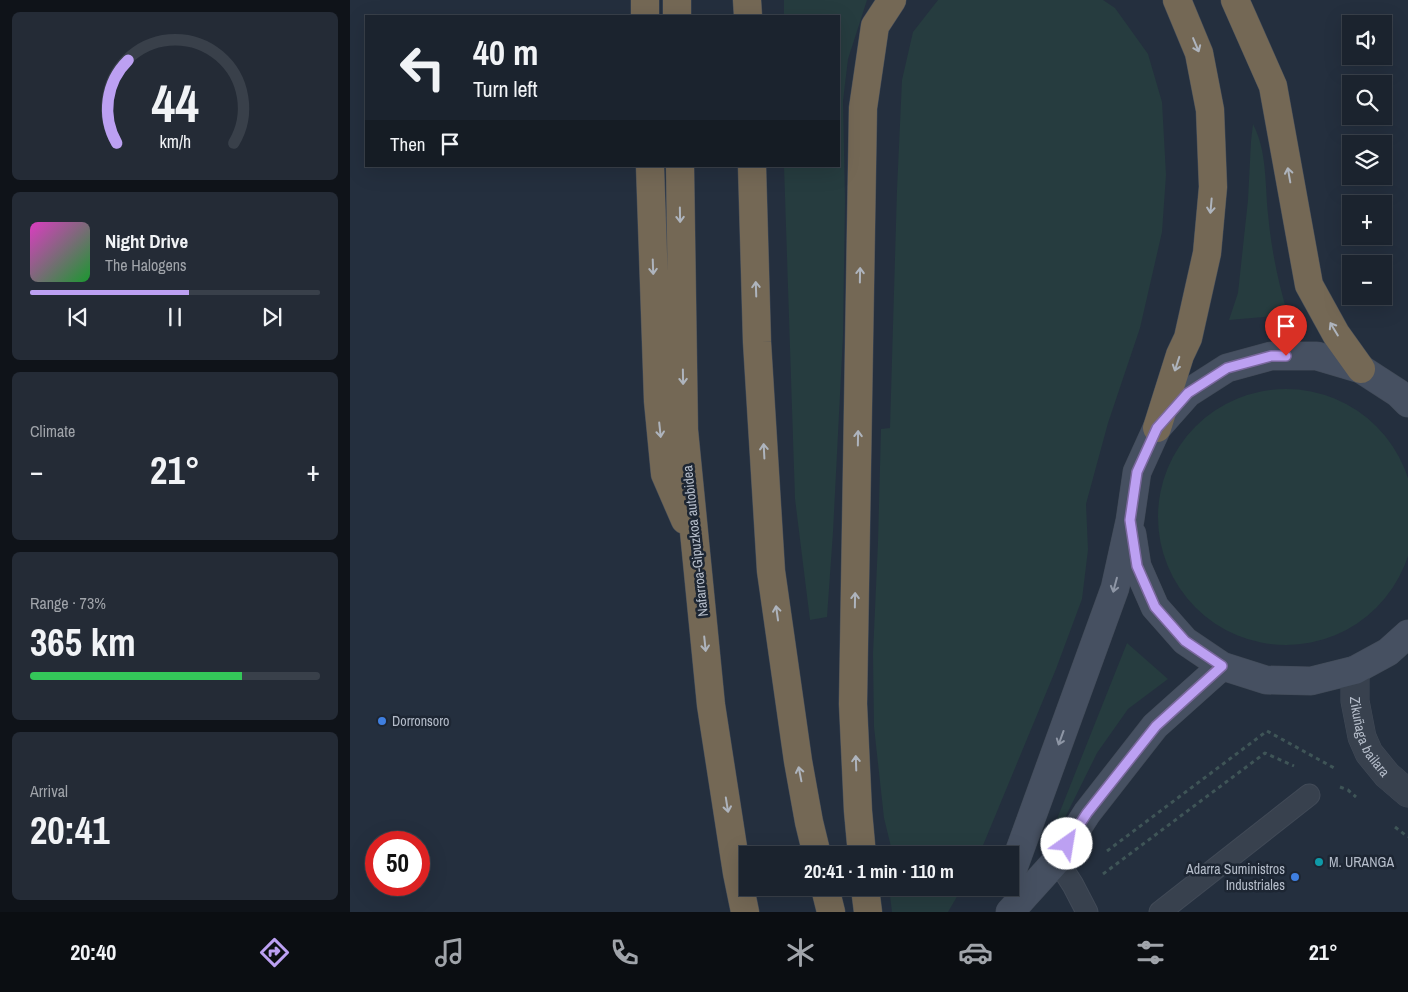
<!DOCTYPE html>
<meta charset="utf-8">
<style>
:root{--surface:#1b232e;--page:#242b36;--text:#f1f3f6;--muted:#a0a4aa;--line:#39404a;--accent:#bca0f2}
body{margin:0;font-family:"Archivo Narrow",sans-serif;background:var(--page);color:var(--text);height:100vh;display:flex;flex-direction:column;font-size:19px;white-space:nowrap}
*{box-sizing:border-box;margin:0}
p{font-size:16px;color:var(--muted)}
.icon{flex:none;width:28px;height:28px;fill:none;stroke:currentColor;stroke-width:2;stroke-linecap:round;stroke-linejoin:round}
.map{position:relative;flex:1;overflow:hidden}
.sheet{display:flex;flex-direction:column;gap:12px;padding:12px;background:#0f1319;width:350px}
.sheet>*{flex:none}
.top-card{position:absolute;left:15px;top:15px;width:475px;height:152px;border-radius:0px;box-shadow:0 5px 20px #0002,0 0 0 1px var(--line);background:#1b232e;color:var(--text);overflow:hidden}
.fabs{position:absolute;left:992px;top:15px;display:grid;gap:10px}
.fabs a{display:grid;place-items:center;width:50px;height:50px;border-radius:0px;background:var(--surface);box-shadow:0 5px 20px #0002,0 0 0 1px var(--line);font-size:25px}
.speed{position:absolute;left:15px;top:831px;display:flex;gap:10px;font-size:25px;font-weight:700;text-align:center}
.speed>*{display:grid;place-content:center;width:65px;height:65px;border-radius:50%;background:var(--surface);box-shadow:0 5px 20px #0002,0 0 0 1px var(--line);line-height:1}
.speed .limit{border:8px solid #d22;background:#fff;color:#111}
.pin{position:absolute;display:grid;place-items:center;width:42px;height:42px;color:#fff;margin:-51px -21px;border-radius:50% 50% 50% 0;rotate:-45deg;box-shadow:0 0 5px #0007}
.pin .icon{rotate:45deg}
.me{position:absolute;width:55px;margin:-28px;rotate:32deg;stroke-linejoin:round;filter:drop-shadow(0 0 4px #0008)}
.turn{display:flex;align-items:center;gap:18px;height:105px;padding:0 25px;font-size:22px}
.turn .icon{width:65px;height:65px;stroke-width:2.5}
.turn b{display:block;font-size:35px;line-height:42px}
.then{display:flex;align-items:center;height:48px;padding:0 25px;background:#0003;gap:10px;font-size:19px}
.big{font-size:38px;font-weight:800;line-height:1.1}
.sheet .widget{flex:1;display:flex;flex-direction:column;justify-content:center;gap:8px;min-width:0;padding:0 18px;border-radius:8px;background:var(--page)}
.sheet .dial{align-items:center;gap:0}
.dial svg{height:130px;overflow:visible;fill:none;stroke:var(--line);stroke-width:7;stroke-linecap:round;text-anchor:middle}
.dial text{fill:var(--text);stroke:none}
.song{display:flex;align-items:center;gap:15px}
.cover{width:60px;height:60px;border-radius:8px;background:linear-gradient(135deg,hsl(310 70% 55%),hsl(130 70% 35%))}
.played{height:5px;border-radius:2px;background:linear-gradient(90deg,var(--accent) 55%,var(--line) 55%)}
.keys{display:flex;justify-content:space-around;direction:ltr}
.heat{display:flex;justify-content:space-between;align-items:center;font-size:28px;direction:ltr}
.charge{height:8px;border-radius:4px;background:linear-gradient(90deg,#34c759 73%,var(--line) 0)}
.trip{position:absolute;left:389px;top:846px;width:280px;height:50px;border-radius:0px;background:var(--surface);box-shadow:0 5px 20px #0002,0 0 0 1px var(--line);font-weight:800;line-height:50px;text-align:center}
.tab-bar{display:flex;height:80px;justify-content:space-around;align-items:center;background:#0b0e12;color:var(--muted)}
.tab-bar .icon{width:35px;height:35px}
.tab-bar .active{color:var(--accent)}
.tab-bar b{font-size:22px;color:var(--text)}
main{display:flex;flex:1;min-height:0}
.map>svg:first-child{display:block}
.green{fill:#263c3f}
.lines{fill:none;stroke-linecap:round;stroke-linejoin:round}
.service-casing{stroke:#414a57;stroke-width:23}
.minor-casing{stroke:#414a57;stroke-width:29}
.secondary-casing{stroke:#414a57;stroke-width:29}
.motorway-casing{stroke:#434c59;stroke-width:29}
.path{stroke:#3f5557;stroke-width:3;stroke-dasharray:4 4;stroke-linecap:butt}
.service{stroke:#38414e;stroke-width:21}
.minor{stroke:#38414e;stroke-width:28}
.secondary{stroke:#465061;stroke-width:28}
.motorway{stroke:#746855;stroke-width:28}
.oneway{stroke:#aeb4bd}
.oneway2{stroke:#8e96a5}
.route-casing{stroke:#7a689d;stroke-width:12}
.route{stroke:#bca0f2;stroke-width:9}
.shop-dot{fill:#3f7fe0;stroke:#1d2633;stroke-width:2}
.culture-dot{fill:#0f9aa8;stroke:#1d2633;stroke-width:2}
.labels{text-anchor:middle;stroke-width:5;stroke-linejoin:round;paint-order:stroke}
.street-label{font-size:14px;fill:#b4bcc9;stroke:#1d2633}
.poi-label{font-size:14px;fill:#b4bcc9;stroke:#1d2633;text-anchor:start}
</style>
<main>
<section class="sheet">
<div class="widget dial"><svg viewBox="0 0 100 80">
<path d="M14 69A42 42 0 1 1 86 69"/>
<path d="M14 69A42 42 0 0 1 21 18" stroke="#bca0f2"/>
<text x="50" y="56" font-size="32" font-weight="700">44</text>
<text x="50" y="72" font-size="11">km/h</text>
</svg></div>
<div class="widget">
<div class="song"><i class="cover"></i><div><b>Night Drive</b><p>The Halogens</p></div></div>
<div class="played"></div>
<div class="keys"><svg class="icon" aria-label="previous" viewBox="0 0 24 24"><path d="M18 5L8 12l10 7zM5 5v14"/></svg><svg class="icon" aria-label="pause" viewBox="0 0 24 24"><path d="M8 5v14M16 5v14"/></svg><svg class="icon" aria-label="next" viewBox="0 0 24 24"><path d="M6 5l10 7-10 7zM19 5v14"/></svg></div>
</div>
<div class="widget"><p>Climate</p>
<div class="heat"><a>−</a><b class="big">21°</b><a>+</a></div>
</div>
<div class="widget"><p>Range · 73%</p><b class="big">365 km</b><div class="charge"></div></div>
<div class="widget"><p>Arrival</p><b class="big">20:41</b></div>
</section>
<div class="map">
<svg width="1058" height="912" viewBox="0 0 1058 912">
<rect width="100%" height="100%" fill="#242f3e"/>
<!-- green -->
<path class="green" d="M434 0H517L498 59 493 101 495 201 493 336 483 532 477 617 460 620 445 499 434 166H489V16H434Z
M588 0H753L765 8 798 54 812 102 816 175 812 232 790 328 758 423 736 504 738 550 732 599 706 669 629 855H543L534 818 524 727 523 654 528 542 531 429 540 428 547 190 552 80 563 32Z
M903 124C917 151 915 184 918 214 921 248 928 282 938 315L879 320 888 293 898 200 901 141Z
M808 517a128 128 0 1 1 256 0a128 128 0 1 1-256 0Z
M777 643 818 679 778 709 747 753 704 840 697 844Z
M539 888H612L598 912H542Z"/>
<g class="lines">
<defs>
<path id="service" d="M707 860 723 885 737 912
M810 912 959 795"/>
<g id="minor">
<path id="s1" d="M1005 670V701L1012 737 1019 753 1037 775 1058 793"/>
</g>
<path id="secondary" d="M782 534 787 566 805 607 835 641 872 666 916 680 961 681 1005 670 1038 652 1058 634
M660 877 765 588 780 520 787 472 807 428 838 393 877 368 921 356H967L1011 369 1048 393 1058 403
M660 912 707 860 737 813 805 726 872 666"/>
<path id="motorway" d="M295 0V16
M327 0V16
M397 0 398 16
M885 0 923 86 959 285 986 334 1011 369
M300 166 308 401 315 474 335 520
M330 166 334 430 361 705 387 873 395 912
M402 166 407 342 421 571 448 761 459 822 467 855
M807 428 830 355 838 338 857 253 863 187 860 110 849 53 827 0
M512 855 508 811 503 704 513 108 525 26 542 0
M475 888 481 912
M515 888 518 912"/>
</defs>
<!-- service casing -->
<use href="#service" class="service-casing"/>
<!-- minor casing -->
<use href="#minor" class="minor-casing"/>
<!-- secondary casing -->
<use href="#secondary" class="secondary-casing"/>
<!-- motorway casing -->
<use href="#motorway" class="motorway-casing"/>
<!-- path -->
<path class="path" d="M990 787 998 790 1006 797
M1045 827 1058 837
M757 851 917 731 986 769
M753 874 915 753 944 766"/>
<!-- service -->
<use href="#service" class="service"/>
<!-- minor -->
<use href="#minor" class="minor"/>
<!-- secondary -->
<use href="#secondary" class="secondary"/>
<!-- motorway -->
<use href="#motorway" class="motorway"/>
</g>
<!-- one-way arrows -->
<defs><path id="oneway-shaft" d="M-6 0H5M1.5-3L5.5 0L1.5 3" fill="none" stroke-width="1.6" stroke-linecap="round" stroke-linejoin="round" transform="scale(1.25)"/></defs>
<g class="oneway">
<use href="#oneway-shaft" transform="translate(846 45) rotate(67)"/>
<use href="#oneway-shaft" transform="translate(939 175) rotate(-100)"/>
<use href="#oneway-shaft" transform="translate(861 206) rotate(95)"/>
<use href="#oneway-shaft" transform="translate(330 215) rotate(89)"/>
<use href="#oneway-shaft" transform="translate(303 267) rotate(88)"/>
<use href="#oneway-shaft" transform="translate(510 275) rotate(-89)"/>
<use href="#oneway-shaft" transform="translate(406 289) rotate(-92)"/>
<use href="#oneway-shaft" transform="translate(984 329) rotate(-121)"/>
<use href="#oneway-shaft" transform="translate(827 364) rotate(108)"/>
<use href="#oneway-shaft" transform="translate(333 377) rotate(89)"/>
<use href="#oneway-shaft" transform="translate(310 430) rotate(84)"/>
<use href="#oneway-shaft" transform="translate(508 438) rotate(-89)"/>
<use href="#oneway-shaft" transform="translate(414 451) rotate(-93)"/>
<use href="#oneway-shaft" transform="translate(505 600) rotate(-89)"/>
<use href="#oneway-shaft" transform="translate(427 613) rotate(-98)"/>
<use href="#oneway-shaft" transform="translate(355 644) rotate(84)"/>
<use href="#oneway-shaft" transform="translate(506 763) rotate(-92)"/>
<use href="#oneway-shaft" transform="translate(450 774) rotate(-101)"/>
<use href="#oneway-shaft" transform="translate(377 805) rotate(81)"/>
</g>
<g class="oneway2">
<use href="#oneway-shaft" transform="translate(765 585) rotate(105)"/>
<use href="#oneway-shaft" transform="translate(711 738) rotate(110)"/>
</g>
<g class="lines">
<defs>
<path id="route" d="M717 844 737 813 806 726 872 666 835 641 805 607 787 566 780 520 787 472 807 428 838 393 877 368 921 356H936"/>
</defs>
<!-- route casing -->
<use href="#route" class="route-casing"/>
<!-- route -->
<use href="#route" class="route"/>
</g>
<!-- markers -->
<g class="shop-dot">
<circle cx="32" cy="721" r="5"/>
<circle cx="945" cy="877" r="5"/>
</g>
<circle class="culture-dot" cx="969" cy="862" r="5"/>
<g class="labels">
<!-- street labels -->
<g class="street-label">
<text transform="translate(345 541) rotate(-96)" y="5">Nafarroa-Gipuzkoa autobidea</text>
<text dy="5" stroke="none"><textPath href="#s1" startOffset="70">Zikuñaga bailara</textPath></text>
</g>
<!-- poi labels -->
<g class="poi-label">
<text x="42" y="726">Dorronsoro</text>
<text x="979" y="867">M. URANGA</text>
<text x="935" y="874" text-anchor="end">Adarra Suministros<tspan x="935" dy="16">Industriales</tspan></text>
</g>
</g>
</svg>
<div class="fabs">
<a><svg class="icon" aria-label="sound" viewBox="0 0 24 24"><path d="M4 9h4l5-4v14l-5-4H4zM17 9q2 3 0 6"/></svg></a>
<a><svg class="icon" aria-label="search" viewBox="0 0 24 24"><circle cx="10" cy="10" r="6"/><path d="M15 15l6 6"/></svg></a>
<a><svg class="icon" aria-label="layers" viewBox="0 0 24 24"><path d="M12 4l9 5-9 5-9-5zM3 14l9 5 9-5"/></svg></a>
<a>+</a>
<a>−</a>
</div>
<div class="speed"><div class="limit">50</div></div>
<div class="pin" style="left:936px;top:356px;background:#d93025"><svg class="icon" aria-label="arrive" viewBox="0 0 24 24"><path d="M6 21V4h12l-3 4 3 4H6"/></svg></div>
<svg class="me" style="left:717px;top:844px" viewBox="-20 -20 40 40"><circle r="19" fill="#fff"/><path d="M0-13L10 11 0 6-10 11z" fill="#bca0f2"/></svg>
<div class="trip">20:41 · 1 min · 110 m</div>
<div class="top-card">
<div class="turn"><svg class="icon" aria-label="left" viewBox="0 0 24 24"><path d="M17 20v-9H6M10 6l-5 5 5 5"/></svg><div><b>40 m</b>Turn left</div></div>
<div class="then">Then<svg class="icon" aria-label="arrive" viewBox="0 0 24 24"><path d="M6 21V4h12l-3 4 3 4H6"/></svg></div>
</div>
</div>
</main>
<nav class="tab-bar">
<b>20:40</b>
<svg class="icon active" aria-label="directions" viewBox="0 0 24 24"><path d="M12 3l9 9-9 9-9-9zM9 14v-3h6M13 9l2 2-2 2"/></svg>
<svg class="icon" aria-label="music" viewBox="0 0 24 24"><path d="M9 18V5l10-2v13"/><circle cx="6" cy="18" r="3"/><circle cx="16" cy="16" r="3"/></svg>
<svg class="icon" aria-label="phone" viewBox="0 0 24 24"><path d="M5 4h4l2 5-3 2q2 4 5 5l2-3 5 2v4C11 20 4 13 5 4z"/></svg>
<svg class="icon" aria-label="climate" viewBox="0 0 24 24"><path d="M12 3v18M4 7l16 10M4 17L20 7"/></svg>
<svg class="icon" aria-label="car" viewBox="0 0 24 24"><path d="M5 17H2v-5l4-1 3-4h7l3 4 3 1v5h-3M9 17h6M6 11h13"/><circle cx="7" cy="17" r="2"/><circle cx="17" cy="17" r="2"/></svg>
<svg class="icon" aria-label="filters" viewBox="0 0 24 24"><path d="M4 7h16M4 17h16"/><circle cx="9" cy="7" r="2"/><circle cx="15" cy="17" r="2"/></svg>
<b>21°</b>
</nav>
